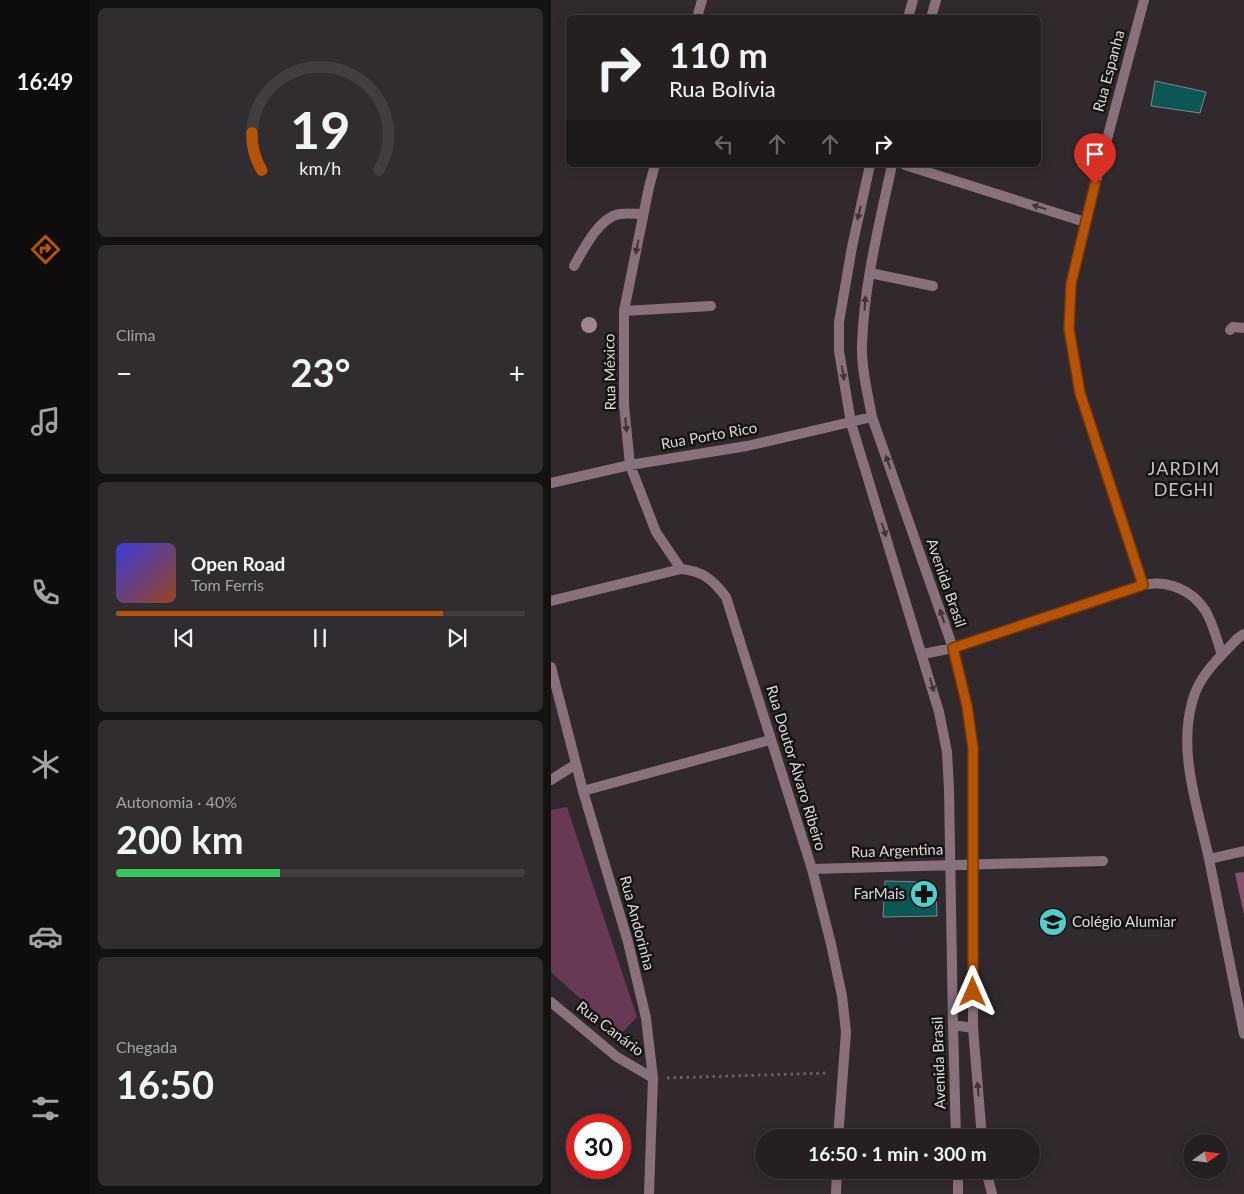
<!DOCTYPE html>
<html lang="pt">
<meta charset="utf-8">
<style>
:root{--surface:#251f22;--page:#312c2f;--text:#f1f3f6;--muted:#a3a2a5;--line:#423d40;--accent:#b45309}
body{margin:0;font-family:Lato,sans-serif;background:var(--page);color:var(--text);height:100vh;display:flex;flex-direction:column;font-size:19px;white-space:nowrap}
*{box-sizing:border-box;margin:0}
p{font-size:16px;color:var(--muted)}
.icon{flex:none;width:28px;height:28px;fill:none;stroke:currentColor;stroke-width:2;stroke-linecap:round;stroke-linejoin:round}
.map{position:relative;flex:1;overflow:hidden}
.side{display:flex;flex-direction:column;gap:8px;padding:8px;background:#141113;width:461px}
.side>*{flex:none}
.top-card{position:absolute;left:15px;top:15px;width:475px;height:152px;border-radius:8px;box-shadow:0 2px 12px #0003,0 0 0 1px var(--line);background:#251f22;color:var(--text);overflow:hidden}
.needle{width:32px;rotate:76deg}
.buttons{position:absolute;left:632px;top:1134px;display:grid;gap:10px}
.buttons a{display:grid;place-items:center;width:45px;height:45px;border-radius:50%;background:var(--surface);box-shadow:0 2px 12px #0003,0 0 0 1px var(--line);font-size:25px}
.speed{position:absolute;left:15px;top:1114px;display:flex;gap:10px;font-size:25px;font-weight:700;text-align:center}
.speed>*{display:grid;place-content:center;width:65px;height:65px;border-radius:50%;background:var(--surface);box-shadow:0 2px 12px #0003,0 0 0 1px var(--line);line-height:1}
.speed .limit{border:8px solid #d22;background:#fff;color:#111}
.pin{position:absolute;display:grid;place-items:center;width:42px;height:42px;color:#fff;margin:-51px -21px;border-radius:50% 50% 50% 0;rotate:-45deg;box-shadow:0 0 5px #0007}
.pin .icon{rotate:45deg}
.me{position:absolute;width:55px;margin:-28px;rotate:0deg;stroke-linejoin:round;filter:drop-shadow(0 0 4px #0008)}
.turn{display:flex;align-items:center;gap:18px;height:105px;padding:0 20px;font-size:22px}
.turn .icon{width:65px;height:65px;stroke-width:2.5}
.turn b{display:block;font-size:35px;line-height:42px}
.lanes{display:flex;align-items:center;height:48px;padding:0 20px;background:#0003;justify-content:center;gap:25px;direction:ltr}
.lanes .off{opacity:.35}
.big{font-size:38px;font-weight:700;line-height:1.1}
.side .widget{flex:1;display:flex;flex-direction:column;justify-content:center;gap:8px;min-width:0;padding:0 18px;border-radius:8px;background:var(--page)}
.side .dial{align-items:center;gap:0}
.dial svg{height:130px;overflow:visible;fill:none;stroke:var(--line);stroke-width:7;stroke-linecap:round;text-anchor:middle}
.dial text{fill:var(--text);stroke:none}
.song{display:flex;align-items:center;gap:15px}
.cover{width:60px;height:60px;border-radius:8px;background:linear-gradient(135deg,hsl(240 70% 55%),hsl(20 70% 35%))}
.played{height:5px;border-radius:2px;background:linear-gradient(90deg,var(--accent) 80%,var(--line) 80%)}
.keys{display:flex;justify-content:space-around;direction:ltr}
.heat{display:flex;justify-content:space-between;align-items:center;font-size:28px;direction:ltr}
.charge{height:8px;border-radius:4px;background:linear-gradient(90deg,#34c759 40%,var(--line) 0)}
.trip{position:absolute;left:204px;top:1129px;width:285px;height:50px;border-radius:25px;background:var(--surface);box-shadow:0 2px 12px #0003,0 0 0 1px var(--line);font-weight:700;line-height:50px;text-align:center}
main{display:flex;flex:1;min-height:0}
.tabs{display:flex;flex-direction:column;width:90px;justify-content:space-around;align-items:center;background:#0f0c0e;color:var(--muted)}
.tabs .icon{width:35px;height:35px}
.tabs .active{color:var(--accent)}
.tabs b{font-size:22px;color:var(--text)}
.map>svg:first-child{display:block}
.green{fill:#683954}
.forest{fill:#885170}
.building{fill:#0c5755;stroke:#7e8988}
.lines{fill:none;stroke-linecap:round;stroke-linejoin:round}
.path{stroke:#686064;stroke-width:3;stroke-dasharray:2.5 4;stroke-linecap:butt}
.lane{stroke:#89707d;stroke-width:10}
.street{stroke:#89707d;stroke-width:10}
.tree{fill:#9d8692}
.oneway{fill:#3e3439}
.route-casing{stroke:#753606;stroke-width:12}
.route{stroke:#b45309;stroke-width:9}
.labels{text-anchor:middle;stroke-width:5;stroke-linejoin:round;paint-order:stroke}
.street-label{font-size:15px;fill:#dfd9dc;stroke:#161315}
.poi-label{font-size:15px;fill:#dfd9dc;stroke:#161315;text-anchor:end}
.quarter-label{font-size:18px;letter-spacing:1px;fill:#c8bec3;stroke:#161315}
</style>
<main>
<nav class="tabs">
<b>16:49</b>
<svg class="icon active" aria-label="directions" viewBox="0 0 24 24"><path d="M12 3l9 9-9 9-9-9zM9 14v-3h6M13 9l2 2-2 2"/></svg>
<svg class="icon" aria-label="music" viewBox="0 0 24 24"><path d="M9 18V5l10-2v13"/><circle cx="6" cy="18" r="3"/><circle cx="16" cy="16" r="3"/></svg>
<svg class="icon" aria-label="phone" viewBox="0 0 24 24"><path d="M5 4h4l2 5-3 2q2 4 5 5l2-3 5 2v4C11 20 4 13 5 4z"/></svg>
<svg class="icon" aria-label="climate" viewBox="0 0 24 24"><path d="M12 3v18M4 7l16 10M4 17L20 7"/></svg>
<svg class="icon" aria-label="car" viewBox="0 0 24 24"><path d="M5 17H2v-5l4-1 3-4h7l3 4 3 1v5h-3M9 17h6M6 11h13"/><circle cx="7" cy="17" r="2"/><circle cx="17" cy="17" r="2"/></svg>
<svg class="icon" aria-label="filters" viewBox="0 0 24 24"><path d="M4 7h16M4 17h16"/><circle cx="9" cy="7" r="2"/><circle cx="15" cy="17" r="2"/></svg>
</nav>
<section class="side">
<div class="widget dial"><svg viewBox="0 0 100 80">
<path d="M14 69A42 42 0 1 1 86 69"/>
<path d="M14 69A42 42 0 0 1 8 46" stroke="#b45309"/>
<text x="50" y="56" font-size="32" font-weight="700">19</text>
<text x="50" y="72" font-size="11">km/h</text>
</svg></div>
<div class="widget"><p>Clima</p>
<div class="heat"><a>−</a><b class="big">23°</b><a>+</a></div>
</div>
<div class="widget">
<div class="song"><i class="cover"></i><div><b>Open Road</b><p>Tom Ferris</p></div></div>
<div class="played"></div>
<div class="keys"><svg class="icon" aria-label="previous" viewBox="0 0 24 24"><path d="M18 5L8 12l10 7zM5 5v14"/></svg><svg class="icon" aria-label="pause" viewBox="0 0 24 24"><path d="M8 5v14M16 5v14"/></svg><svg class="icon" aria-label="next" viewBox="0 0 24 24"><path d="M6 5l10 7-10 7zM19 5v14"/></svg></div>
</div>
<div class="widget"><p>Autonomia · 40%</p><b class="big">200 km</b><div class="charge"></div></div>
<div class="widget"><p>Chegada</p><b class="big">16:50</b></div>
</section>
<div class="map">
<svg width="693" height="1194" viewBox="0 0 693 1194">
<rect width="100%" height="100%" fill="#31292d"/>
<!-- green -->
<path class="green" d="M16 807 86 1017 69 1035 0 972V810Z"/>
<!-- forest -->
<path class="forest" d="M693 872V915L684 873Z"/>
<!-- building -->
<path class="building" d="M604 81 655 92 649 113 600 106Z
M334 881 373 882 385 889 386 916 332 917Z"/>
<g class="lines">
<!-- path -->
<path class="path" d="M116 1078 278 1073"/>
<!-- lane -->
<path class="lane" d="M23 266C32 250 48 217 69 214 76 213 85 214 92 214
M319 273 382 286
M73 311 160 306
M679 330 682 327 693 328
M32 791 219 740"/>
<!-- street -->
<path class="street" d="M146 18 151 0
M357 18 362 0
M380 18 385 0
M104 165 98 187 73 311V405L79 465 105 532 130 569
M319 165 301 247 288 322V351L300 423 388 712 396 752 398 789 402 1025 405 1138
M341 165C328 225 313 284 311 345 310 369 317 394 321 417L402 648 416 706 422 748V1028L431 1138
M354 165 534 222
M0 483 79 465 196 446 321 417
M592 585 529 393 518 329 520 284 534 222 593 0
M0 601 130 569C152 571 162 580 175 597L261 869 280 944 291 996 295 1032 287 1138
M693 634 687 638C670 656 649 674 642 699 626 752 647 807 658 859 670 917 681 976 693 1034
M372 654 402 648 592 585C616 580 640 589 654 610 662 623 666 640 671 655
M0 667 32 791 77 942 95 1018 102 1078 98 1194
M0 780 25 764
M658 859 693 851
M261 869 552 861
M0 1002 66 1057 102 1078
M402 1025 422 1028
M407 1170V1194
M435 1170 441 1194
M285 1194 286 1170"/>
</g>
<!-- trees -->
<circle class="tree" cx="38" cy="325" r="8"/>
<!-- one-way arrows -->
<defs><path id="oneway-solid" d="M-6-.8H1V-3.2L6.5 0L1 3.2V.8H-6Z" transform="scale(1.25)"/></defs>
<g class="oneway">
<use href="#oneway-solid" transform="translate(488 207) rotate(-162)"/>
<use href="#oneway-solid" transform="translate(308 213) rotate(103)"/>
<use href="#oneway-solid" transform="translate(86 247) rotate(102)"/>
<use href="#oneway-solid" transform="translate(314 303) rotate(-86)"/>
<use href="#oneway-solid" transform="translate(292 373) rotate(80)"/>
<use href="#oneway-solid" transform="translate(75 425) rotate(84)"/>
<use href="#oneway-solid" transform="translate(337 462) rotate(-109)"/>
<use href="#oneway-solid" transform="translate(333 530) rotate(73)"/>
<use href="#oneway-solid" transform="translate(391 616) rotate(-109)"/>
<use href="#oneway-solid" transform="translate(381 685) rotate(74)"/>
<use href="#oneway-solid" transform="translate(427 1089) rotate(-95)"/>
</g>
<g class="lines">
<defs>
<path id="route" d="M422 992V748L416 706 402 648 592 585 529 393 518 329 520 284 544 184"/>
</defs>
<!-- route casing -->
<use href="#route" class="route-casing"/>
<!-- route -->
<use href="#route" class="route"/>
</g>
<!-- icons -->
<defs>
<symbol id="pharmacy-disc" viewBox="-11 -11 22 22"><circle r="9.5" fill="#53cdca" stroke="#161315"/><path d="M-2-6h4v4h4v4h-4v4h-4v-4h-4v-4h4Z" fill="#111"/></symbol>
<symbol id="school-disc" viewBox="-11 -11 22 22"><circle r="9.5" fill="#53cdca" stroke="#161315"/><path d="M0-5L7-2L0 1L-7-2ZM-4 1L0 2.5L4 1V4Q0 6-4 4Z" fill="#111"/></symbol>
</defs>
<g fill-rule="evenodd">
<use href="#pharmacy-disc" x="357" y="878" width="32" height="32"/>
<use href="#school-disc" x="486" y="906" width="32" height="32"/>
</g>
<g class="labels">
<!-- street labels -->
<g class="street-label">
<text transform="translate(558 71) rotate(-75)" y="5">Rua Espanha</text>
<text transform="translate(59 372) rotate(-91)" y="5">Rua México</text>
<text transform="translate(158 436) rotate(-10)" y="5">Rua Porto Rico</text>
<text transform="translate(395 583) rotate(71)" y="5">Avenida Brasil</text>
<text transform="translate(245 768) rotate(73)" y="5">Rua Doutor Álvaro Ribeiro</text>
<text transform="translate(346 851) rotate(-2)" y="5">Rua Argentina</text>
<text transform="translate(86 923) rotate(75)" y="5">Rua Andorinha</text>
<text transform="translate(59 1029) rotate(37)" y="5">Rua Canário</text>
<text transform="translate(388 1063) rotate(-92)" y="5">Avenida Brasil</text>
</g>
<!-- poi labels -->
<g class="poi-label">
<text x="354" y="899">FarMais</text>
<text x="521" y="927" text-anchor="start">Colégio Alumiar</text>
</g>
<!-- quarter labels -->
<g class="quarter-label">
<text x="633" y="475">JARDIM<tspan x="633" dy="21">DEGHI</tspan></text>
</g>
</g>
</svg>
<div class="buttons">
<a><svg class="needle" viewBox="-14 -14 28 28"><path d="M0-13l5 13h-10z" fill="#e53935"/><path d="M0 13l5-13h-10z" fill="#a3a2a5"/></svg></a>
</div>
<div class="speed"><div class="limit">30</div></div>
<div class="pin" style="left:544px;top:184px;background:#d93025"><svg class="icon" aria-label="arrive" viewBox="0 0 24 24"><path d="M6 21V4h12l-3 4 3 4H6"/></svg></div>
<svg class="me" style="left:422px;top:992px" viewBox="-20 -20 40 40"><path d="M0-17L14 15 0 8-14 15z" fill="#b45309" stroke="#fff" stroke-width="4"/></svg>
<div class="trip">16:50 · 1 min · 300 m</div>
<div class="top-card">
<div class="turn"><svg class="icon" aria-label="right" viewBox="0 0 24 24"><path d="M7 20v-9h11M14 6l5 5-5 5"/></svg><div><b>110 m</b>Rua Bolívia</div></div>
<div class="lanes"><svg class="icon off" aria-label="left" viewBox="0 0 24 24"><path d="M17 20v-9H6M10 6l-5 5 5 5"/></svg><svg class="icon off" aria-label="ahead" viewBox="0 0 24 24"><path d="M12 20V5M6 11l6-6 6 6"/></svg><svg class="icon off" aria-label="ahead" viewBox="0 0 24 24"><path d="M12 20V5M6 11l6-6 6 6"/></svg><svg class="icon" aria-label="right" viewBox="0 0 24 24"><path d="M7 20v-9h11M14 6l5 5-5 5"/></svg></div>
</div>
</div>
</main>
